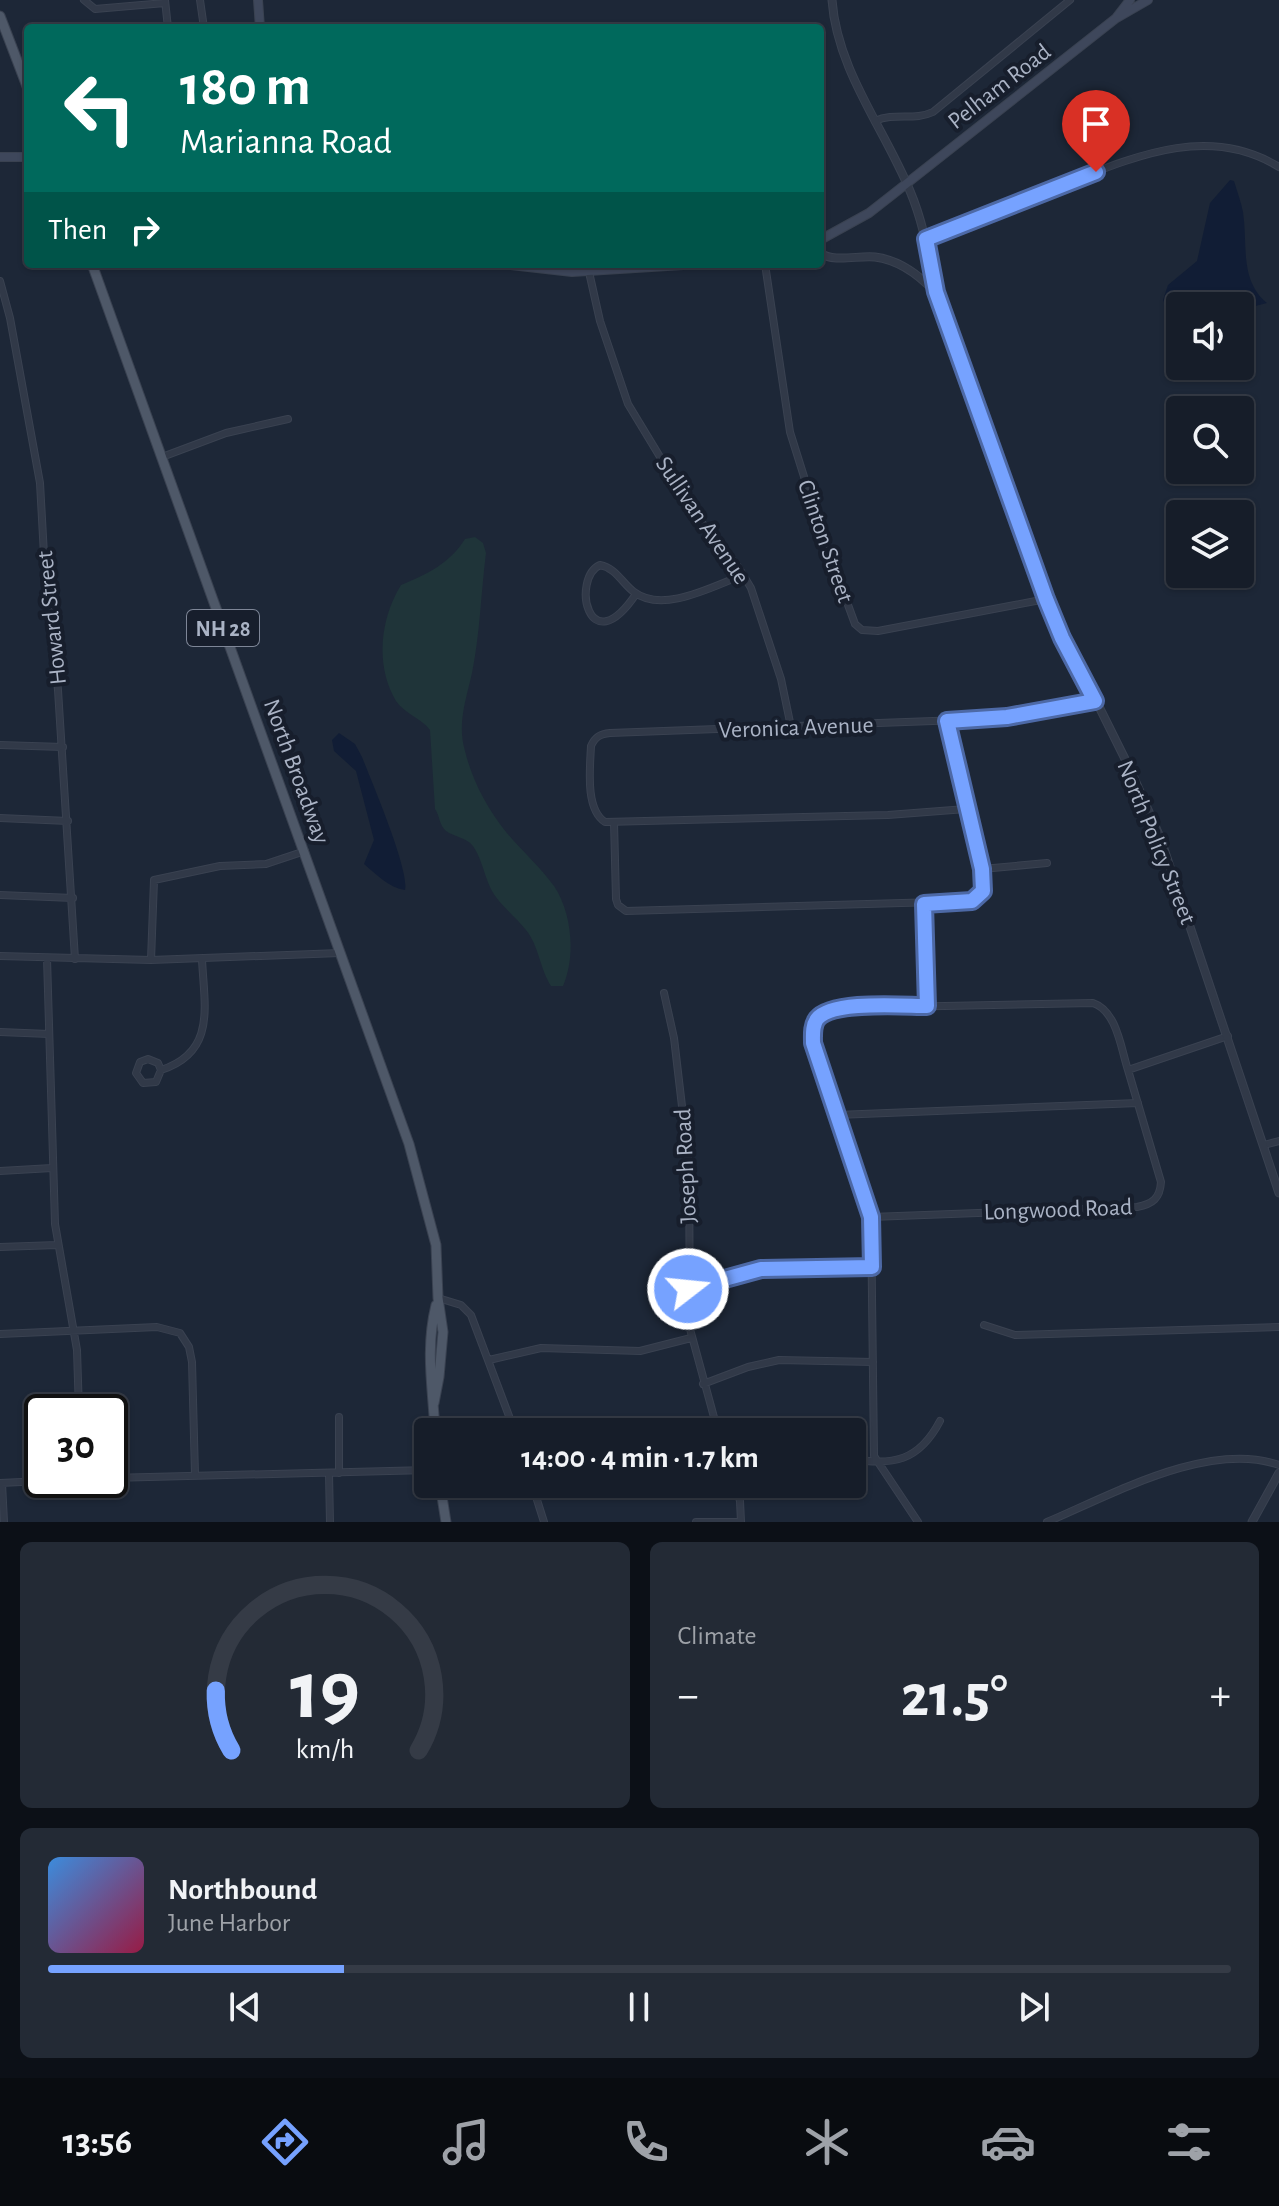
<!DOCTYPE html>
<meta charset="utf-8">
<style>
:root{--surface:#161d29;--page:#232a35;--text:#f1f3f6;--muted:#9ea2a8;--line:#353b46;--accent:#76a2ff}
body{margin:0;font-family:"Alegreya Sans",sans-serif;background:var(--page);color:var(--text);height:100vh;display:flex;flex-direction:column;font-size:30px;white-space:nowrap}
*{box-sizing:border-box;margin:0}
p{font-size:26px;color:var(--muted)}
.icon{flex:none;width:44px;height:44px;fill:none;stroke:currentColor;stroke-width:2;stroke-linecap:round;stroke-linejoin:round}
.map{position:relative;height:1522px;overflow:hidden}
.details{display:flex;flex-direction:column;gap:20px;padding:20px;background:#0c1017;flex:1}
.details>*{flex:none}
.top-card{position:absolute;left:24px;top:24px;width:800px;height:244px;border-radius:8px;box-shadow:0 2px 6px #0004,0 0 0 2px var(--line);background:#00695c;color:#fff;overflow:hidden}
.controls{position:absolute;left:1166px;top:292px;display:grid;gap:16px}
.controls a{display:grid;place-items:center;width:88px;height:88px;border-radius:8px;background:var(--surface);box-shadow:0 2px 6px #0004,0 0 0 2px var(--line);font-size:40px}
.speed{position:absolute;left:24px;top:1394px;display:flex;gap:16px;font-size:40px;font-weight:700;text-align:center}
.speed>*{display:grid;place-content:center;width:104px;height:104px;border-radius:50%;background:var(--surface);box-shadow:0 2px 6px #0004,0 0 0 2px var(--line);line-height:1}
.speed .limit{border:4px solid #111;border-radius:12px;background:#fff;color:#111}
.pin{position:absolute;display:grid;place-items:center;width:68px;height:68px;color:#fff;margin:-82px -34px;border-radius:50% 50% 50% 0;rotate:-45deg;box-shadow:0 0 8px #0007}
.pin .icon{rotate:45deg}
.me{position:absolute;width:88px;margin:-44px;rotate:74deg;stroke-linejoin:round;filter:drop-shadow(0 0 6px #0008)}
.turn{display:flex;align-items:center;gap:28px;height:168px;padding:0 24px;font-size:36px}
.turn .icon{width:104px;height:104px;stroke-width:2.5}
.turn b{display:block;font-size:56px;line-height:68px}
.then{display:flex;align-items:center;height:76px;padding:0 24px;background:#0003;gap:16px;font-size:30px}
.big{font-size:60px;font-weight:700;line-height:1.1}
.details .widget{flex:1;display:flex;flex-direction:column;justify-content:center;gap:12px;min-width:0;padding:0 28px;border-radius:12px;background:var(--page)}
.details .dial{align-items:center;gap:0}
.dial svg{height:208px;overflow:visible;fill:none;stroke:var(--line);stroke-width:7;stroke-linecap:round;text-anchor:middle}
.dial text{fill:var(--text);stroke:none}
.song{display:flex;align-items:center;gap:24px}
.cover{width:96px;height:96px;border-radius:12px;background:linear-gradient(135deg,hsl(210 70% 55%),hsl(340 70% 35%))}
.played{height:8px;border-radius:4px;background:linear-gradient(90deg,var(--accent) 25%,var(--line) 25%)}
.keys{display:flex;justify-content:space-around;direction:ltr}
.heat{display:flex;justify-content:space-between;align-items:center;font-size:44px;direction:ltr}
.details .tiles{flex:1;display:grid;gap:20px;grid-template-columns:1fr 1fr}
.widget:last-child{grid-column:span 2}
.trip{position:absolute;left:414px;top:1418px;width:452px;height:80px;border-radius:8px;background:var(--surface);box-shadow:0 2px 6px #0004,0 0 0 2px var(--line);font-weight:700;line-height:80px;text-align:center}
.menu{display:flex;height:128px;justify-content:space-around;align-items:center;background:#090c10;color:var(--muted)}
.menu .icon{width:56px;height:56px}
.menu .on{color:var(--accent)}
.menu b{font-size:36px;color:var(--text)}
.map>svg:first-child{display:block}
.green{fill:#1f3439}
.water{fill:#111d35}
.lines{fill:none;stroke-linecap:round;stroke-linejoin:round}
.minor-casing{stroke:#3a4251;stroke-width:8}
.tertiary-casing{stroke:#3a4251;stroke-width:9}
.secondary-casing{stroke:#3a4251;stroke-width:10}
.primary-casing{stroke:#3a4251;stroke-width:11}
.minor{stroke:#313948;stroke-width:6}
.tertiary{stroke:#313948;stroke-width:7}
.secondary{stroke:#3e475b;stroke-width:8}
.primary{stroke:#4e5868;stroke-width:9}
.route-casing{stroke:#4d69a6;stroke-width:20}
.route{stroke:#76a2ff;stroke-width:14}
.labels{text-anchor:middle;stroke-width:8;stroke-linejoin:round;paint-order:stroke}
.shield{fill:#171e2c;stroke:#7e8697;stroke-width:2}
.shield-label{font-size:22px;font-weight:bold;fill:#aab3c5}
.street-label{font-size:24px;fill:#aab3c5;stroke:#171e2c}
</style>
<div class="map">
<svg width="1279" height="1522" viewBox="0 0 1279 1522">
<rect width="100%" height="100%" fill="#1d2737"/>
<!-- green -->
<path class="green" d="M475 537 483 543 486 553C481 592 480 634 472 673 466 700 457 724 465 751 472 780 487 808 506 832 521 850 540 867 554 886 572 913 576 956 563 986H551C540 969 539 946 526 930 514 915 498 904 490 887 484 874 481 857 473 846 466 837 454 837 446 831 439 825 440 816 435 809L430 730C421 718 405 714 396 701 375 666 380 619 401 585 428 574 450 563 465 539Z"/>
<!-- water -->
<path class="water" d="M1230 180 1234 181C1237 191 1241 202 1243 212 1248 244 1239 280 1267 303L1240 310V306H1180V311L1166 307 1163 300 1168 285 1197 261 1210 203Z
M339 733 355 744 362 757C371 780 410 871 405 890 389 888 376 874 364 864L374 840 356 771 334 751 332 740Z"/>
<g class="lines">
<defs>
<path id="minor" d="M84 0 95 9 165 3
M165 0 168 28
M200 0 204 28
M875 121C895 112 914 121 933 112L1070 0
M926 239C970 221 1013 204 1057 187 1129 159 1206 122 1279 167
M765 264 790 432 822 534 855 624 862 630 878 631 1046 599
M589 272 600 321 628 404 694 513 739 568 751 588 781 679 791 727
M0 281 10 318 40 483 44 555 58 690 75 959
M162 457 226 433 288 419
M636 594C588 665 571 578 600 565 616 568 622 583 634 592 663 614 713 586 743 575
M0 745 63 747
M966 809 888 815 605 822C585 809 590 768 591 746 595 737 600 734 610 733L988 719 1095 701
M0 818 68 821
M614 822 616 899 618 905 626 911 972 901 983 891 984 878 947 721
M982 869 1047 863
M0 895 73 898
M924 904 927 1006
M0 956 151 960 340 953
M47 958 55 1224 77 1350 79 1412
M151 960 154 880 220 866 266 864 305 851
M664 993 674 1038 689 1166 690 1329 718 1432
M0 1032 49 1034
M161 1070 158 1063 148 1059 140 1062 136 1073 143 1083 156 1082 161 1070C217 1052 204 1005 202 959
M837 1115 1138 1103
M1264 1145 1279 1141
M0 1171 52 1168
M871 1217 1137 1207C1153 1204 1160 1198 1161 1182L1128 1070
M0 1247 57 1245
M688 1289 761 1269 872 1267
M438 1298 461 1305 471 1315 515 1432
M984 1325 1015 1335 1279 1327
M0 1334 157 1327 180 1333 189 1347 192 1362 195 1475
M489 1360 541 1348 640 1351 691 1338
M703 1384 748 1367 779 1360 873 1362
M691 1432 715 1422
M852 1459C893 1466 919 1461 940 1421
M329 1473 330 1522
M339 1473V1417
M110 1478 428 1470
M0 1483 64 1480
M2 1483 4 1522
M532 1484 544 1522
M735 1484 740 1501 741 1522
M696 1522H741
M918 1522 874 1456 871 1217 813 1043C813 1020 822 1010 846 1008L1093 1003C1117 1011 1121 1049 1128 1070L1228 1036
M1047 1522C1111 1495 1209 1440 1279 1465"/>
<path id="tertiary" d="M832 0C837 70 884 128 910 191 924 224 929 258 936 292L1050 608 1131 771 1160 837 1279 1193
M820 253C834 263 859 255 875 257 899 260 918 274 934 291
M1252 1522 1279 1473"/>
<path id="secondary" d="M258 0 260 28
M1116 18 1130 0
M0 157H28
M820 240 869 213 892 195 1115 19 1148 0
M501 264 572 272 699 264"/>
<path id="primary" d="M0 16 28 89
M92 264 409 1144 436 1245 438 1298 443 1332 439 1377 434 1403
M435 1432C433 1388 425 1350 436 1305
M440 1484 446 1522"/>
</defs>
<!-- minor casing -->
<use href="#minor" class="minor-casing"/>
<!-- tertiary casing -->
<use href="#tertiary" class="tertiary-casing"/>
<!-- secondary casing -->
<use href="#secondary" class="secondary-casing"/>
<!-- primary casing -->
<use href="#primary" class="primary-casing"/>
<!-- minor -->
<use href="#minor" class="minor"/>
<!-- tertiary -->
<use href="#tertiary" class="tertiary"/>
<!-- secondary -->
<use href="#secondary" class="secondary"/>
<!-- primary -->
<use href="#primary" class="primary"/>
</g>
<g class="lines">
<defs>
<path id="route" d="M688 1289 761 1269 872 1267 871 1217 813 1043C813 1035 812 1026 817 1019 832 1000 903 1006 927 1006L924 904 972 901 983 891 982 869 947 721 1007 717 1095 701 1062 638 1046 599 936 292 926 239 1096 172"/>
</defs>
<!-- route casing -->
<use href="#route" class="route-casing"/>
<!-- route -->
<use href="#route" class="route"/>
</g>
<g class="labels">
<!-- shield labels -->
<rect class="shield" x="187" y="610" width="72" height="36" rx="6"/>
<g class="shield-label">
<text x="223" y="636">NH 28</text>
</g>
<!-- street labels -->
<g class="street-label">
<text transform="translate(999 86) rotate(-38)" y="8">Pelham Road</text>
<text transform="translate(703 520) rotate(56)" y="8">Sullivan Avenue</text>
<text transform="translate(826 541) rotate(71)" y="8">Clinton Street</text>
<text transform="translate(51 618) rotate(-96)" y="8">Howard Street</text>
<text transform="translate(796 727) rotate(-2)" y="8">Veronica Avenue</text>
<text transform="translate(297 771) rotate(70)" y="8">North Broadway</text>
<text transform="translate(1157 842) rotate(68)" y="8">North Policy Street</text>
<text transform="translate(685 1166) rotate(-93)" y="8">Joseph Road</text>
<text transform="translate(1058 1209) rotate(-2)" y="8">Longwood Road</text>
</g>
</g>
</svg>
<div class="controls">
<a><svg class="icon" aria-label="sound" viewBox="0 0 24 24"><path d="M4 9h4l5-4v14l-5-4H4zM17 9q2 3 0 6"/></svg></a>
<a><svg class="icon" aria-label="search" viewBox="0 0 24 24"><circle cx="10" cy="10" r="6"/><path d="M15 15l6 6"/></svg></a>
<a><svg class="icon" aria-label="layers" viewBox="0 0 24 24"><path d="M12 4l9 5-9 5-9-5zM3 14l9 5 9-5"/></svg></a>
</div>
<div class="speed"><div class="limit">30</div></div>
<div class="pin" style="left:1096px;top:172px;background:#d93025"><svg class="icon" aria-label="arrive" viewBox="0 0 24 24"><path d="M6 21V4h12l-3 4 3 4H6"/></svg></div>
<svg class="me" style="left:688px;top:1289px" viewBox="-20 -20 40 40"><circle r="17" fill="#76a2ff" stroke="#fff" stroke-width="3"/><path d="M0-11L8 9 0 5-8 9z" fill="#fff"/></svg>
<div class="trip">14:00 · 4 min · 1.7 km</div>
<div class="top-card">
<div class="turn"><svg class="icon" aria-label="left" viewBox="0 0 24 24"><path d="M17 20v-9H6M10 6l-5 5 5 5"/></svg><div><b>180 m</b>Marianna Road</div></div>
<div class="then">Then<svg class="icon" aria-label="right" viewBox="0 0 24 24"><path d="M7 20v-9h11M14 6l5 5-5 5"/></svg></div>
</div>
</div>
<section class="details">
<div class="tiles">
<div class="widget dial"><svg viewBox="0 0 100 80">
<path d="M14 69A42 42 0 1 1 86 69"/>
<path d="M14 69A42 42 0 0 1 8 46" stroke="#76a2ff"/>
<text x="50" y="56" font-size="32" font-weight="700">19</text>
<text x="50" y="72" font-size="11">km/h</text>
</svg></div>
<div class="widget"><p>Climate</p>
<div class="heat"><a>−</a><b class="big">21.5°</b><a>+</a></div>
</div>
<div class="widget">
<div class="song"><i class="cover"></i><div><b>Northbound</b><p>June Harbor</p></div></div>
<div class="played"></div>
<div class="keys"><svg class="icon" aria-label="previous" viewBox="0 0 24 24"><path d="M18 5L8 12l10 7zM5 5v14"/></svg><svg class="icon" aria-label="pause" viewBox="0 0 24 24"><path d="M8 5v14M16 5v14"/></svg><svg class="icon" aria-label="next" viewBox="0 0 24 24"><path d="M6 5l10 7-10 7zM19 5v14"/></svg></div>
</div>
</div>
</section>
<nav class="menu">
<b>13:56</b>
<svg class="icon on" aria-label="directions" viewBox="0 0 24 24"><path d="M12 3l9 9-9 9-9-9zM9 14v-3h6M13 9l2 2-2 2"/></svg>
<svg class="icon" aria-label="music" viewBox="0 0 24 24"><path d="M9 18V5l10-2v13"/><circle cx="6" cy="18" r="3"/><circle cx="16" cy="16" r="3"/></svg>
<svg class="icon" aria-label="phone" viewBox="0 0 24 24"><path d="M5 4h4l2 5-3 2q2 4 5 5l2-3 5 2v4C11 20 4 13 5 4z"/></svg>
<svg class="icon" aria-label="climate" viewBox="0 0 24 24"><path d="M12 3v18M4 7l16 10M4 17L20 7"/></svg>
<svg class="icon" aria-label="car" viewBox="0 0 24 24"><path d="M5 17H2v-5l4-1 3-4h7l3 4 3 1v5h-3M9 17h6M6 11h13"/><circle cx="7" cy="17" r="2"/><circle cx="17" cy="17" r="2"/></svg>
<svg class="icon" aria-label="filters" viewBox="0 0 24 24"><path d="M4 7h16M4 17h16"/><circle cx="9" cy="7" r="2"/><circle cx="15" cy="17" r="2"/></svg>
</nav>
